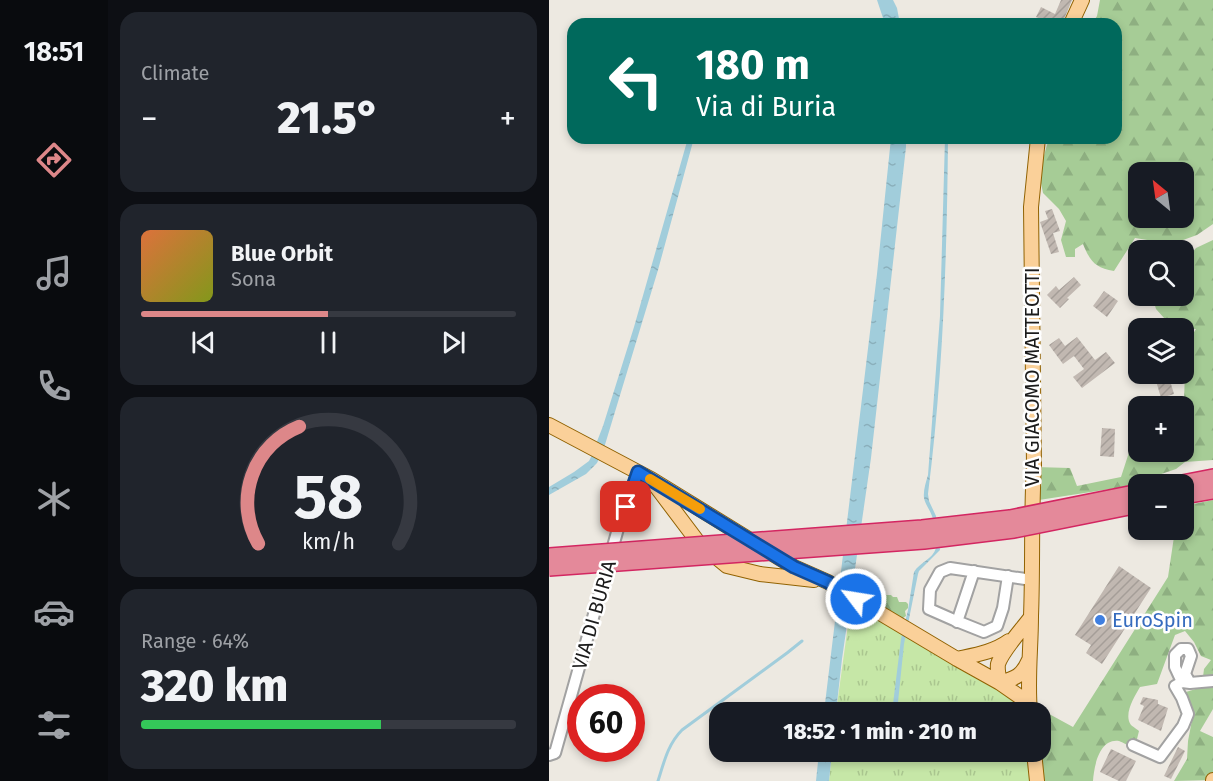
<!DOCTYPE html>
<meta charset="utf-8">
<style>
:root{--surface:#171b24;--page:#20242c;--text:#f1f3f6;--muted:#9ea1a6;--line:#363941;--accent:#dd8789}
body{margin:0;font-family:"Fira Sans",sans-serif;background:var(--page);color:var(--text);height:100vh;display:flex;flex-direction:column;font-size:22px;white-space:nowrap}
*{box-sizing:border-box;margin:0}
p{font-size:20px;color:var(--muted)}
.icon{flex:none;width:33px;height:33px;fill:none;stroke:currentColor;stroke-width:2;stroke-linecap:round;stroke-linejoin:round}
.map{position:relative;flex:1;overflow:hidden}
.panel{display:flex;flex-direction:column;gap:12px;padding:12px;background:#0d0f14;width:441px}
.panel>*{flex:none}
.guide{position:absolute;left:18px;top:18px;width:555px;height:126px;border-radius:18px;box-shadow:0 3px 9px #0003;background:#00695c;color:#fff;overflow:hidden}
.needle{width:39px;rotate:331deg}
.buttons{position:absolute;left:579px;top:162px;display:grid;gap:12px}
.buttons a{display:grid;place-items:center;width:66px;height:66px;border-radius:12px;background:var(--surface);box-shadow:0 3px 9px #0003;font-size:30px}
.speed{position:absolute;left:18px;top:684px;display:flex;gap:12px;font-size:30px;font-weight:700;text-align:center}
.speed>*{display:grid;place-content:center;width:78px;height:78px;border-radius:50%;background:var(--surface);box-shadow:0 3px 9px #0003;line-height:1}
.speed .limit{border:9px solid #d22;background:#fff;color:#111}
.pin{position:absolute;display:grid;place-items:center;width:51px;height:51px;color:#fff;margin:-26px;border-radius:12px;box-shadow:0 3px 9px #0006}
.me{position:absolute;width:66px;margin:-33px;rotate:301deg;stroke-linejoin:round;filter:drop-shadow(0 0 4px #0008)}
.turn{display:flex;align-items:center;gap:21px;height:126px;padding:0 30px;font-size:27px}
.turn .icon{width:78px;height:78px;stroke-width:2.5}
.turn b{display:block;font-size:42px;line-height:51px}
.big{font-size:45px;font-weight:800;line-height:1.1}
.panel .widget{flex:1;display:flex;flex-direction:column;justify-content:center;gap:9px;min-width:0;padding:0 21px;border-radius:18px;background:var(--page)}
.panel .dial{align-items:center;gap:0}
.dial svg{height:156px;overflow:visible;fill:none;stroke:var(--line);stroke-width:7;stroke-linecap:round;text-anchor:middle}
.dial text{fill:var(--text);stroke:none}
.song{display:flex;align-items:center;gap:18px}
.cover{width:72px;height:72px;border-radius:9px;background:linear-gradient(135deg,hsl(20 70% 55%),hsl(70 70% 35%))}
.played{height:6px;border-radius:3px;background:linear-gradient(90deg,var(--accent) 50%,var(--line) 50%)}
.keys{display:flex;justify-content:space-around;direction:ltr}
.heat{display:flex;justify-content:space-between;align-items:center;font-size:33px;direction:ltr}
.charge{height:9px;border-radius:4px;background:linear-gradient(90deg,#34c759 64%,var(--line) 0)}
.trip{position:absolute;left:160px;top:702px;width:342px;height:60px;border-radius:18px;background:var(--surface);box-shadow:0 3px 9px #0003;font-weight:800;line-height:60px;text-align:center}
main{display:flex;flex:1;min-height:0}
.menu{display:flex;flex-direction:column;width:108px;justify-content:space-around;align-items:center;background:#090b0e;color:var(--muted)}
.menu .icon{width:42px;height:42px}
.menu .current{color:var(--accent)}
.menu b{font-size:27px;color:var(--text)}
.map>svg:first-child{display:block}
.grass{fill:url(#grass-tufts)}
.forest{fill:url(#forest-firs);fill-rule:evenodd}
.water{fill:url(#water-ripples)}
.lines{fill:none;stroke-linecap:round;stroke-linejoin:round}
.stream{stroke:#a1cddb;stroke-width:3}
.building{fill:url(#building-hatch)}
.minor-casing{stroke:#a2a2a2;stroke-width:14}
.major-casing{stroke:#916202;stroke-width:16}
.highway-casing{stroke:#d32661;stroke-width:18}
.minor{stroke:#fff;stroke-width:10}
.major{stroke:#fad099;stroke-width:14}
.highway{stroke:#e4899a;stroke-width:15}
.highway-bridge-casing{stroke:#d32661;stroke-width:18;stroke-linecap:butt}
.highway-bridge{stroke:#e4899a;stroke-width:15}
.route-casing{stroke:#114b97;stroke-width:15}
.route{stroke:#1a73e8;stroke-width:10}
.slow{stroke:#f59e0b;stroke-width:10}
.shop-dot{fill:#3f7fe0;stroke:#fff;stroke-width:2}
.labels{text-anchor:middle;stroke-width:5;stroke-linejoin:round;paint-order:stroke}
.street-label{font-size:20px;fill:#1b1b1b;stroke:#fff}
.shop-label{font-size:20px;fill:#366cbe;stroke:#fff;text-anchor:start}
</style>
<main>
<nav class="menu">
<b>18:51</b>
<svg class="icon current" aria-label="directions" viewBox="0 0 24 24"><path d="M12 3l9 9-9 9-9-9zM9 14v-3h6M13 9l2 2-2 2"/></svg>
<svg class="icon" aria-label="music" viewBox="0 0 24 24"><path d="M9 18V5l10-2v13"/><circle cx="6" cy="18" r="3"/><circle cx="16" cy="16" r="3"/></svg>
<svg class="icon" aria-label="phone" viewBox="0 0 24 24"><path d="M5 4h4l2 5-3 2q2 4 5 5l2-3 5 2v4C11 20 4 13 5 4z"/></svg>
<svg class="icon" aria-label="climate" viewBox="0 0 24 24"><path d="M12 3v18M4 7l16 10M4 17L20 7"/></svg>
<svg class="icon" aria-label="car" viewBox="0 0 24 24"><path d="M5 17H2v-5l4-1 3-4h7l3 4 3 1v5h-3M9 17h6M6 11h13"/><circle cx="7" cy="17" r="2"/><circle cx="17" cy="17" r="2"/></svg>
<svg class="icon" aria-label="filters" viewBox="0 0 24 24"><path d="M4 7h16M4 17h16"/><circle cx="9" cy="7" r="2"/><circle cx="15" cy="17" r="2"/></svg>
</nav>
<section class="panel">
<div class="widget"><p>Climate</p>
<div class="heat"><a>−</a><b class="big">21.5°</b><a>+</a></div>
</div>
<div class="widget">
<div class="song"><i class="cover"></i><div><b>Blue Orbit</b><p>Sona</p></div></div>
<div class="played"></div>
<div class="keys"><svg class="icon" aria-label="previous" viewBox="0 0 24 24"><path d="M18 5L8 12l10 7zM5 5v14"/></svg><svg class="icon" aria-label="pause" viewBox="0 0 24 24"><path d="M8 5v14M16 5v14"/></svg><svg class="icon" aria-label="next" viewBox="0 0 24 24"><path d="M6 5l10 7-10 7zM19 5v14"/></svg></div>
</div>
<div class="widget dial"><svg viewBox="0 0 100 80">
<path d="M14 69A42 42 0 1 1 86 69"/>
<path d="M14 69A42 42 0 0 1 35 9" stroke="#dd8789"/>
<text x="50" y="56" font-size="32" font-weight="700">58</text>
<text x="50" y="72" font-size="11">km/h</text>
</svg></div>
<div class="widget"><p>Range · 64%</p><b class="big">320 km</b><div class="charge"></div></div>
</section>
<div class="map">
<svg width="664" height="781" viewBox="0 0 664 781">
<defs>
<pattern id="grass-tufts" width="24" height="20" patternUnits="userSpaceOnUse" patternTransform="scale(1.5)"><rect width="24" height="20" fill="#c6e7a7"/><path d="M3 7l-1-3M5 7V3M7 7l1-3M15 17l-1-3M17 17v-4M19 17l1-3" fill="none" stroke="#aac68f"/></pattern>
<pattern id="forest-firs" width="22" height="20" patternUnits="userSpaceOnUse" patternTransform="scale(1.5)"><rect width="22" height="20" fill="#a6cc96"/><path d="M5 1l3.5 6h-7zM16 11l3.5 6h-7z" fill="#8eaf81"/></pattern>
<pattern id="water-ripples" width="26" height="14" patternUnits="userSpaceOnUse" patternTransform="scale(1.5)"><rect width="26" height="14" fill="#a1cddb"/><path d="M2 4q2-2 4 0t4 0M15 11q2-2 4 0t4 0" fill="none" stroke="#8aafbb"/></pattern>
<pattern id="building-hatch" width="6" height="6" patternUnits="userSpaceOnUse" patternTransform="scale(1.5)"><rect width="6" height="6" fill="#c1b8b1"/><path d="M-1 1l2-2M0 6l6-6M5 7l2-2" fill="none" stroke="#a59e98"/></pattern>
</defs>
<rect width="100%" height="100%" fill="#ede9e1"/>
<!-- grass -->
<path class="grass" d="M303 596 451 683 481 712H287Z
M283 752H485L488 781H280Z"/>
<!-- forest -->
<path class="forest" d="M551 0H664V224L648 235 623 244 586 238 565 271C546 268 541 261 534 244L526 249V257H517L512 240 517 221 510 209 494 193 490 173 500 138H567V24H543L548 16ZM590 172H634V218H590Z
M664 240V460L636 462 627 469 574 487 490 500 493 481 486 467 521 468 528 486 572 477 585 437 581 421 589 418 590 452H634V406H624L635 402 636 369C630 353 639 342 647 329L624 328 607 309 603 296H634L635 263 647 248Z
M664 500V684L654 677 655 669 662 660 652 656 645 642 636 631 626 635 608 684 591 687C586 696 574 714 582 725 583 726 589 730 590 731L588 739 579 745C578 745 571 741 570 741 550 738 545 767 544 781H488L485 752H492V712H481L480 703 524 727 619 577 626 530H634L635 506Z
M316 579H319L322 581 327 580 330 585 335 588 337 595H342L344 597H348L350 602H357L359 604V608L356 611 357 616 354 618H347L331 607V604L329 605 306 590V586L309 584H313V582Z
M664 685V709L651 731 664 737V780L625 781 638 759 639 741 644 715 637 692 650 688Z"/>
<!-- water -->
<path class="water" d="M328 0H344L348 8 351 24H336Z
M139 138H145L109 270 55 448 48 463 37 474 0 495V487L25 472 40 461 42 457 54 426 85 327Z
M342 138H357V147L322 458 293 659 287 712H275L328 274Z
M396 138H399C398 257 394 376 379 494L380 501 387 516 391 550 370 571 369 574 355 644 348 712H343L352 639 359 610 365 572C370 563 384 559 387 548 390 542 385 522 383 516 381 510 376 504 375 498 374 491 377 482 379 475L391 316Z
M270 752H283L280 781H267Z"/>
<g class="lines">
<!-- stream -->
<path class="stream" d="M109 781C115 762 119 744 133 730L238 653 253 641"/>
</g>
<!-- building -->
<path class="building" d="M512 0H523L513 24H503L487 17 492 7 506 14Z
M503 209 511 231 504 233 510 252 502 254 491 222 499 219 496 211Z
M525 277 532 285 518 298 520 299 511 308 498 295 507 286 510 290Z
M555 291 569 301 558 317 544 306Z
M528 337 546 360 557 352 566 363 533 388 524 377 535 369 525 356 514 364 500 345 510 338 516 346Z
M605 374H619L625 394 612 398Z
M553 428 566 429 565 457 551 456Z
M61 486 74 493 67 512 52 505Z
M570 566 602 588 553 664 537 653 542 645 526 635Z
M594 697 609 700V704L619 708 612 731 589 720 595 706 591 704Z
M629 747 636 751 622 779 615 776Z
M562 749 587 761 577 781H570L551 772Z"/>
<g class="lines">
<defs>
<path id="minor" d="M459 576 454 608 448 626 435 632 405 620 380 609 381 590 391 572 401 568 483 580
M408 622 425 571
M633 682 626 667V655L632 649H639L642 656 636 674 641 683
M584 745 611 757 634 726 639 714 633 698 626 686 633 682 641 683 664 681
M0 755 6 753 70 525 89 472"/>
<path id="major" d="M522 24 533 0
M0 425 102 479 245 567 279 582 408 659 451 683 480 703
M106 485 149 542 178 566 211 574 265 580
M408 659C426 655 445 652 460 641
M451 683C450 677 448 670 449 664 453 651 474 628 482 617
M451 683C467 678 473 676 480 660
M481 712C478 680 482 648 482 616 484 566 482 515 485 465L482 207 489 138
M485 752 488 781
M664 781V780"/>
<path id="highway" d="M628 484 664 477
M634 496 664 491"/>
</defs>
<!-- minor casing -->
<use href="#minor" class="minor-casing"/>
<!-- major casing -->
<use href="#major" class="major-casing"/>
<!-- highway casing -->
<use href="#highway" class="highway-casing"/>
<!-- minor -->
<use href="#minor" class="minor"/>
<!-- major -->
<use href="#major" class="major"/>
<!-- highway -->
<use href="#highway" class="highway"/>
<defs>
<path id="highway-bridge" d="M0 556 373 528 461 518 590 492
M0 568 375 541 465 530 590 505"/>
</defs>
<!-- highway-bridge casing -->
<use href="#highway-bridge" class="highway-bridge-casing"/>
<!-- highway-bridge -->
<use href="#highway-bridge" class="highway-bridge"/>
</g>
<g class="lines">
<defs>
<path id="route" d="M77 507 89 472 245 567 279 582 307 599"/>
</defs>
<!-- route casing -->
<use href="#route" class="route-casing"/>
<!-- route -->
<use href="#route" class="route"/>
<!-- slow -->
<path class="slow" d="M101 479 151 509"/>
</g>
<!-- markers -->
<circle class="shop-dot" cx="551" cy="620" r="6"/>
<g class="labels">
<!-- street labels -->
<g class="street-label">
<text transform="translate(483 377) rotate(-90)" y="7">VIA GIACOMO MATTEOTTI</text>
<text transform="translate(45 615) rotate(-74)" y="7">VIA DI BURIA</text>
</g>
<!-- shop labels -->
<g class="shop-label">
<text x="563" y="627">EuroSpin</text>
</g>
</g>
</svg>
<div class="buttons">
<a><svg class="needle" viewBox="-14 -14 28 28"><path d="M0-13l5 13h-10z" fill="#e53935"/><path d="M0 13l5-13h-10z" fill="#9ea1a6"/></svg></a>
<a><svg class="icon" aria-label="search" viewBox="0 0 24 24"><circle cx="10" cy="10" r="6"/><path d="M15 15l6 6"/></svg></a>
<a><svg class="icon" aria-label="layers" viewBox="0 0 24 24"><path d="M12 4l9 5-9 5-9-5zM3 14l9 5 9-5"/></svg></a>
<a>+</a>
<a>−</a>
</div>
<div class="speed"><div class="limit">60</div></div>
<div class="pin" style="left:77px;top:507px;background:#d93025"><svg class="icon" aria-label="arrive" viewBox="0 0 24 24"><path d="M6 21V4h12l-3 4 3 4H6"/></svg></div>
<svg class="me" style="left:307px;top:599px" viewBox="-20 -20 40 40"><circle r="17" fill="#1a73e8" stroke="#fff" stroke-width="3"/><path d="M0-11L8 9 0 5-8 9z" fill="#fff"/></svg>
<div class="trip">18:52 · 1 min · 210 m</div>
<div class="guide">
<div class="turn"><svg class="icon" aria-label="left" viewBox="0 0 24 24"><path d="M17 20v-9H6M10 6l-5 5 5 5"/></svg><div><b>180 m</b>Via di Buria</div></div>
</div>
</div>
</main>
